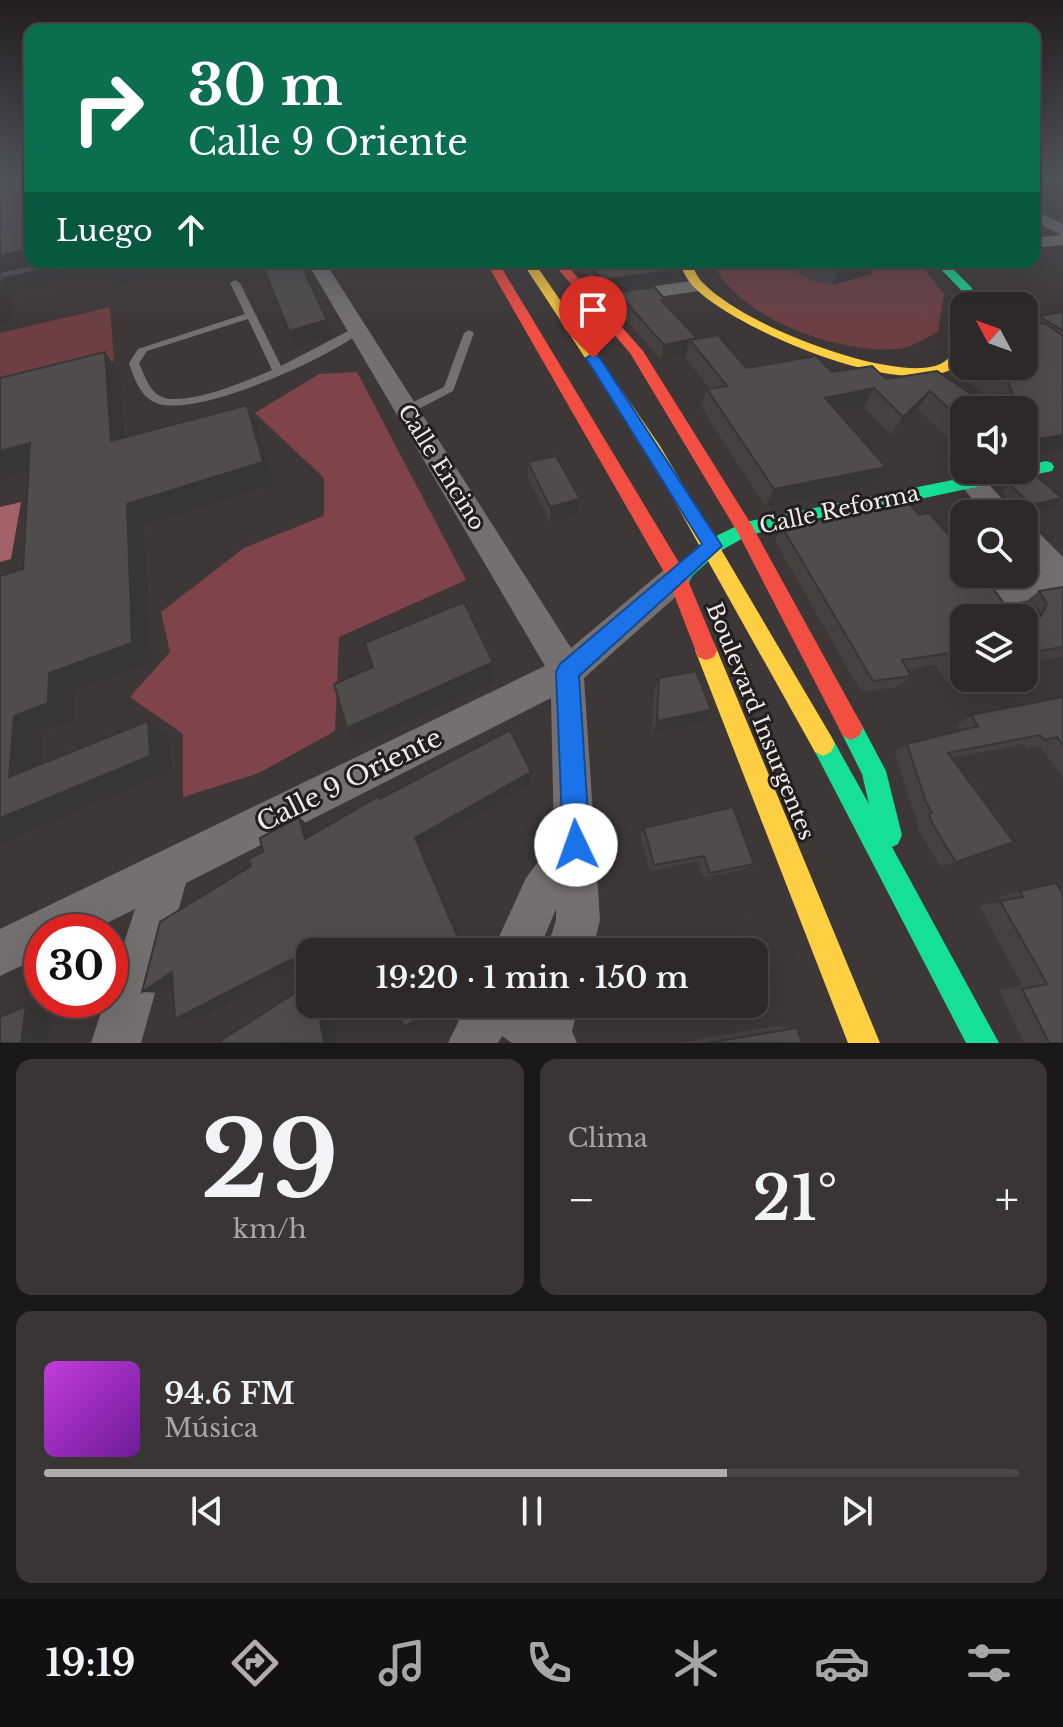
<!DOCTYPE html>
<html lang="es">
<meta charset="utf-8">
<style>
:root{--surface:#2e2929;--page:#3a3535;--text:#f1f3f6;--muted:#a7a6a8;--line:#494546;--accent:#b2abac}
body{margin:0;font-family:"Libre Baskerville",serif;background:var(--page);color:var(--text);height:100vh;display:flex;flex-direction:column;font-size:30px;white-space:nowrap}
*{box-sizing:border-box;margin:0}
p{font-size:26px;color:var(--muted)}
.icon{flex:none;width:44px;height:44px;fill:none;stroke:currentColor;stroke-width:2;stroke-linecap:round;stroke-linejoin:round}
.map{position:relative;height:1043px;overflow:hidden}
.sheet{display:flex;flex-direction:column;gap:16px;padding:16px;background:#191717;flex:1}
.sheet>*{flex:none}
.banner{position:absolute;left:24px;top:24px;width:1016px;height:244px;border-radius:16px;box-shadow:0 8px 32px #0002,0 0 0 2px var(--line);background:#0b6e4f;color:#fff;overflow:hidden}
.needle{width:52px;rotate:311deg}
.tools{position:absolute;left:950px;top:292px;display:grid;gap:16px}
.tools a{display:grid;place-items:center;width:88px;height:88px;border-radius:16px;background:var(--surface);box-shadow:0 8px 32px #0002,0 0 0 2px var(--line);font-size:40px}
.speed{position:absolute;left:24px;top:914px;display:flex;gap:16px;font-size:40px;font-weight:700;text-align:center}
.speed>*{display:grid;place-content:center;width:104px;height:104px;border-radius:50%;background:var(--surface);box-shadow:0 8px 32px #0002,0 0 0 2px var(--line);line-height:1}
.speed .limit{border:12px solid #d22;background:#fff;color:#111}
.pin{position:absolute;display:grid;place-items:center;width:68px;height:68px;color:#fff;margin:-82px -34px;border-radius:50% 50% 50% 0;rotate:-45deg;box-shadow:0 0 8px #0007}
.pin .icon{rotate:45deg}
.me{position:absolute;width:88px;margin:-44px;rotate:357deg;stroke-linejoin:round;filter:drop-shadow(0 0 6px #0008)}
.turn{display:flex;align-items:center;gap:28px;height:168px;padding:0 32px;font-size:36px}
.turn .icon{width:104px;height:104px;stroke-width:2.5}
.turn b{display:block;font-size:56px;line-height:68px}
.then{display:flex;align-items:center;height:76px;padding:0 32px;background:#0003;gap:16px;font-size:30px}
.big{font-size:60px;font-weight:600;line-height:1.1}
.sheet .card{flex:1;display:flex;flex-direction:column;justify-content:center;gap:12px;min-width:0;padding:0 28px;border-radius:16px;background:var(--page)}
.sheet .dial{align-items:center;gap:0}
.dial b{font-size:104px;line-height:1}
.song{display:flex;align-items:center;gap:24px}
.cover{width:96px;height:96px;border-radius:12px;background:linear-gradient(135deg,hsl(290 70% 55%),hsl(280 70% 35%))}
.played{height:8px;border-radius:4px;background:linear-gradient(90deg,var(--accent) 70%,var(--line) 70%)}
.keys{display:flex;justify-content:space-around;direction:ltr}
.heat{display:flex;justify-content:space-between;align-items:center;font-size:44px;direction:ltr}
.sheet .tiles{flex:1;display:grid;gap:16px;grid-template-columns:1fr 1fr}
.card:last-child{grid-column:span 2}
.trip{position:absolute;left:296px;top:938px;width:472px;height:80px;border-radius:16px;background:var(--surface);box-shadow:0 8px 32px #0002,0 0 0 2px var(--line);font-weight:600;line-height:80px;text-align:center}
.tabs{display:flex;height:128px;justify-content:space-around;align-items:center;background:#121010;color:var(--muted)}
.tabs .icon{width:56px;height:56px}
.tabs .on{color:var(--accent)}
.tabs b{font-size:36px;color:var(--text)}
.map>svg:first-child{display:block}
.green{fill:#6d3f43}
.forest{fill:#7f444a}
.water{fill:#a36268}
.lines{fill:none;stroke-linecap:round;stroke-linejoin:round}
.lane{fill:#747070;fill-rule:evenodd}
.street{fill:#747070;fill-rule:evenodd}
.fast{fill:#16e098;fill-rule:evenodd}
.slow{fill:#ffcf43;fill-rule:evenodd}
.jam{fill:#f24e42;fill-rule:evenodd}
.wall{fill:#454141}
.shaded-wall{fill:#383535}
.building{fill:#504c4c;stroke:#383535;stroke-width:2}
.route{fill:#1a73e8;stroke:#114b97;stroke-width:2}
.labels{text-anchor:middle;stroke-width:6;stroke-linejoin:round;paint-order:stroke}
.street-label{font-size:22px;fill:#f1eaeb;stroke:#221e1e}
.near-street-label{font-size:26px;fill:#f1eaeb;stroke:#221e1e}
</style>
<div class="map">
<svg width="1063" height="1043" viewBox="0 0 1063 1043">
<rect width="100%" height="100%" fill="#3d3737"/>
<!-- green -->
<path class="green" d="M712 262H919L944 294 938 332C927 337 911 348 899 349 838 354 739 319 712 262Z
M110 307 114 361 0 386V333Z"/>
<!-- forest -->
<path class="forest" d="M357 372 466 580 339 637 335 731 259 773 183 797V734L130 697 170 652 161 612 244 548 324 516V478L255 413 319 374Z"/>
<!-- water -->
<path class="water" d="M21 502 11 559 0 562V507Z"/>
<g class="lines">
<!-- lane -->
<path class="lane" d="M235 280 240 283 281 366 354 328 363 330C332 357 195 419 156 403 140 396 134 378 129 363L138 349 245 314 230 283ZM248 319 272 370C249 380 181 410 158 395 148 388 144 374 139 363L147 351Z
M469 330 474 333 453 391 411 413H403V407L444 387 464 333Z"/>
<!-- street -->
<path class="street" d="M1034 210 1063 224V245L1034 248V238L1061 235 1034 221Z
M307 262H325L571 648 666 568 677 564 688 568 692 577 688 586 584 678 600 920 592 952H546L556 920V909L538 952H492L526 878 554 840 551 698 186 883 141 1043H91L105 1000H110V986L135 909 89 932H42V956L0 976V929L545 666Z
M698 280 707 286 705 290 593 307 583 301 593 295Z
M971 472 980 475 1016 514H985L958 482 962 475Z
M1024 525 1034 528 1063 557V594L991 607 980 603 976 594 980 585 1041 572 1024 555Z
M467 1004H579L572 1031 577 1043H512L502 1036 498 1043H448Z"/>
<!-- fast -->
<path class="fast" d="M934 262H946L971 287 980 306H968L962 291Z
M1046 461 1052 463 1054 467 1052 471 749 535 720 551 684 583 677 585 670 583 667 577 706 541 745 522 1002 470H1024V466Z
M851 716 859 720 886 771 902 835 898 844 892 847 999 1043H966L815 752 811 744 815 736 823 732 831 736 869 804 862 774 839 728 843 720Z"/>
<!-- slow -->
<path class="slow" d="M522 262H534L660 446 831 736 835 744 831 752 823 756 815 752 647 452Z
M679 262H691C694 269 697 277 703 283 743 324 865 371 922 368 951 366 946 354 964 347V360C921 411 733 328 695 288 687 281 683 271 679 262Z
M706 640 714 643 717 650 880 1043H848L695 650 698 643Z"/>
<!-- jam -->
<path class="jam" d="M486 262H498L684 571 717 650 714 657 706 660 698 657 668 579Z
M552 262H564L643 351 751 524 859 720 863 728 859 736 851 740 843 736 738 533 630 353Z"/>
</g>
<!-- wall -->
<path class="wall" d="M575 262H677L682 269 680 280 601 291Z
M786 262H876L871 274 832 285 816 282 784 266Z
M617 292 666 300 665 304 697 338 746 368 832 372 886 379 977 398 986 395 968 382 980 366H1024V326L1033 325 1039 316 1063 312V450L1024 457V410H964V455L918 409 891 435 864 407 837 412 874 485 766 507 701 407 707 389 709 388 685 358 686 354 661 360 615 307Z
M528 462 580 499 578 515 550 523 528 478Z
M1009 484 1054 506 1023 512 1002 492Z
M919 515 1007 608H1025L1023 604 1039 591 1063 587V657L1024 663V618H964V678H972L971 679 947 683 936 665 907 669 911 676 898 687 861 692 775 541 782 527Z
M659 678 704 722 652 733 654 691Z
M1063 697V778L1040 746 1027 748 1024 744 952 758 1014 842 941 867 919 832 916 820 918 819 912 809 895 752 907 744 961 730 957 725 971 715Z
M644 828 754 864 746 869 703 878 698 861 650 871 640 835Z
M1056 883 1063 1043H1024L999 990 1022 985 979 906 1001 901 998 897Z
M776 1026 797 1028 802 1043H677Z"/>
<!-- shaded-wall -->
<path class="shaded-wall" d="M30 249V262H34L0 270V256Z
M79 262H86L89 274 12 290 10 323 0 325 3 278Z
M131 262H174L157 266 159 273 118 284 109 268Z
M866 262H876L871 274 832 285 839 270Z
M682 269 680 280 601 291 602 280Z
M327 320 332 336 295 348 289 331Z
M690 340 686 354 661 360 664 345Z
M105 352 119 374 127 463 111 441Z
M874 388 864 407 816 416 825 398Z
M930 391 918 409 891 435 903 417Z
M247 405 258 427 274 484 144 525 152 662 75 691V719L43 732 40 790 9 777 14 716 49 673 127 504Z
M1063 435V450L1024 457V452L1027 449H1024V441Z
M30 443 50 465 0 479V451Z
M886 467 874 485 766 507 774 489Z
M1062 498 1054 506 1023 512 1031 505Z
M580 499 578 515 550 523V507Z
M493 662 495 681 358 745 347 728Z
M711 710 704 722 652 733 657 721Z
M148 721 169 737 172 770 0 844V818Z
M531 772V784L421 847 461 939 457 952H451L415 838Z
M299 817 311 827 317 848 305 839Z
M292 959 306 962 196 1018 175 1019Z
M172 972 193 974 165 993 142 992Z
M317 1004H330L337 1043H324Z
M432 1004H438L436 1010 411 1026 404 1027Z
M26 1006H53L49 1043H21Z"/>
<!-- building -->
<path class="building" d="M0 178H30V249L0 256Z
M45 262H79L3 278 0 308V272Z
M108 262H131L109 268Z
M261 262H300L327 320 289 331Z
M585 262H677L682 269 602 280Z
M811 262H866L839 270 822 267Z
M654 287 666 300H661L697 338 664 345 617 292Z
M1063 312V331L1039 316Z
M1045 323 1063 336V435L1024 441V410H964V423L930 391 903 417 874 388 825 398 886 467 774 489 707 389 727 386 690 340 718 335 746 368 816 356 832 372 872 366 886 379 937 371 977 398 980 395 1013 394 1008 382 983 366H1024V346L1032 344 1024 337V326Z
M105 352 111 441 247 405 263 462 127 504 132 643 49 673 48 703 14 716 9 777 148 721 150 756 0 818V576L23 569 30 443 0 451V378Z
M556 456 580 499 550 507 528 462Z
M1038 477 1062 498 1031 505 1009 484Z
M907 501 919 515 929 513 964 552V574H983L1007 608H1037L1041 616 1047 604 1039 591 1063 587V647L1033 652 1024 641V618H964V671H961L950 653 902 660 911 676 873 681 782 527Z
M464 602 493 662 347 728 334 684 373 667 365 643Z
M696 671 711 710 657 721 659 678Z
M1063 697V745L1057 737 1044 740 1040 735 948 753 1014 842 956 862 933 825 929 814 932 813 926 802 907 744 978 726 971 715Z
M510 730 531 772 415 838 457 935 451 952H310V1004H317L324 1043H217L307 985 292 959 175 1019 172 972 142 992 160 922 251 866 249 859 263 852 260 838 299 817 305 839 379 796 380 799Z
M733 807 754 864 710 873 704 856 654 865 644 828Z
M1056 883 1063 894V1043H1049L1022 989 1047 984 1000 901 1023 897 1020 891Z
M394 1004H432L430 1010 404 1027Z
M26 1006 21 1043H0V1017Z
M797 1028 802 1043H707Z"/>
<!-- sky -->
<linearGradient id="sky" x2="0" y2="1"><stop stop-color="#221e1e"/><stop offset="0.55" stop-color="#51535e"/><stop offset="1" stop-color="#51535e" stop-opacity="0"/></linearGradient>
<rect width="1063" height="324" fill="url(#sky)"/>
<!-- route -->
<path class="route" d="M593 354 600 358 722 546 579 676 590 845 586 855 576 859 567 855 563 845 556 672 560 664 702 544 586 358Z"/>
<g class="labels">
<!-- street labels -->
<g class="street-label">
<text transform="translate(442 467) rotate(58)" y="8">Calle Encino</text>
<text transform="translate(839 509) rotate(-12)" y="8">Calle Reforma</text>
<text transform="translate(761 721) rotate(68)" y="8">Boulevard Insurgentes</text>
</g>
<!-- near-street labels -->
<g class="near-street-label">
<text transform="translate(349 780) rotate(-26)" y="9">Calle 9 Oriente</text>
</g>
</g>
</svg>
<div class="tools">
<a><svg class="needle" viewBox="-14 -14 28 28"><path d="M0-13l5 13h-10z" fill="#e53935"/><path d="M0 13l5-13h-10z" fill="#a7a6a8"/></svg></a>
<a><svg class="icon" aria-label="sound" viewBox="0 0 24 24"><path d="M4 9h4l5-4v14l-5-4H4zM17 9q2 3 0 6"/></svg></a>
<a><svg class="icon" aria-label="search" viewBox="0 0 24 24"><circle cx="10" cy="10" r="6"/><path d="M15 15l6 6"/></svg></a>
<a><svg class="icon" aria-label="layers" viewBox="0 0 24 24"><path d="M12 4l9 5-9 5-9-5zM3 14l9 5 9-5"/></svg></a>
</div>
<div class="speed"><div class="limit">30</div></div>
<div class="pin" style="left:593px;top:358px;background:#d93025"><svg class="icon" aria-label="arrive" viewBox="0 0 24 24"><path d="M6 21V4h12l-3 4 3 4H6"/></svg></div>
<svg class="me" style="left:576px;top:845px" viewBox="-20 -20 40 40"><circle r="19" fill="#fff"/><path d="M0-13L10 11 0 6-10 11z" fill="#1a73e8"/></svg>
<div class="trip">19:20 · 1 min · 150 m</div>
<div class="banner">
<div class="turn"><svg class="icon" aria-label="right" viewBox="0 0 24 24"><path d="M7 20v-9h11M14 6l5 5-5 5"/></svg><div><b>30 m</b>Calle 9 Oriente</div></div>
<div class="then">Luego<svg class="icon" aria-label="ahead" viewBox="0 0 24 24"><path d="M12 20V5M6 11l6-6 6 6"/></svg></div>
</div>
</div>
<section class="sheet">
<div class="tiles">
<div class="card dial"><b>29</b><p>km/h</p></div>
<div class="card"><p>Clima</p>
<div class="heat"><a>−</a><b class="big">21°</b><a>+</a></div>
</div>
<div class="card">
<div class="song"><i class="cover"></i><div><b>94.6 FM</b><p>Música</p></div></div>
<div class="played"></div>
<div class="keys"><svg class="icon" aria-label="previous" viewBox="0 0 24 24"><path d="M18 5L8 12l10 7zM5 5v14"/></svg><svg class="icon" aria-label="pause" viewBox="0 0 24 24"><path d="M8 5v14M16 5v14"/></svg><svg class="icon" aria-label="next" viewBox="0 0 24 24"><path d="M6 5l10 7-10 7zM19 5v14"/></svg></div>
</div>
</div>
</section>
<nav class="tabs">
<b>19:19</b>
<svg class="icon on" aria-label="directions" viewBox="0 0 24 24"><path d="M12 3l9 9-9 9-9-9zM9 14v-3h6M13 9l2 2-2 2"/></svg>
<svg class="icon" aria-label="music" viewBox="0 0 24 24"><path d="M9 18V5l10-2v13"/><circle cx="6" cy="18" r="3"/><circle cx="16" cy="16" r="3"/></svg>
<svg class="icon" aria-label="phone" viewBox="0 0 24 24"><path d="M5 4h4l2 5-3 2q2 4 5 5l2-3 5 2v4C11 20 4 13 5 4z"/></svg>
<svg class="icon" aria-label="climate" viewBox="0 0 24 24"><path d="M12 3v18M4 7l16 10M4 17L20 7"/></svg>
<svg class="icon" aria-label="car" viewBox="0 0 24 24"><path d="M5 17H2v-5l4-1 3-4h7l3 4 3 1v5h-3M9 17h6M6 11h13"/><circle cx="7" cy="17" r="2"/><circle cx="17" cy="17" r="2"/></svg>
<svg class="icon" aria-label="filters" viewBox="0 0 24 24"><path d="M4 7h16M4 17h16"/><circle cx="9" cy="7" r="2"/><circle cx="15" cy="17" r="2"/></svg>
</nav>
